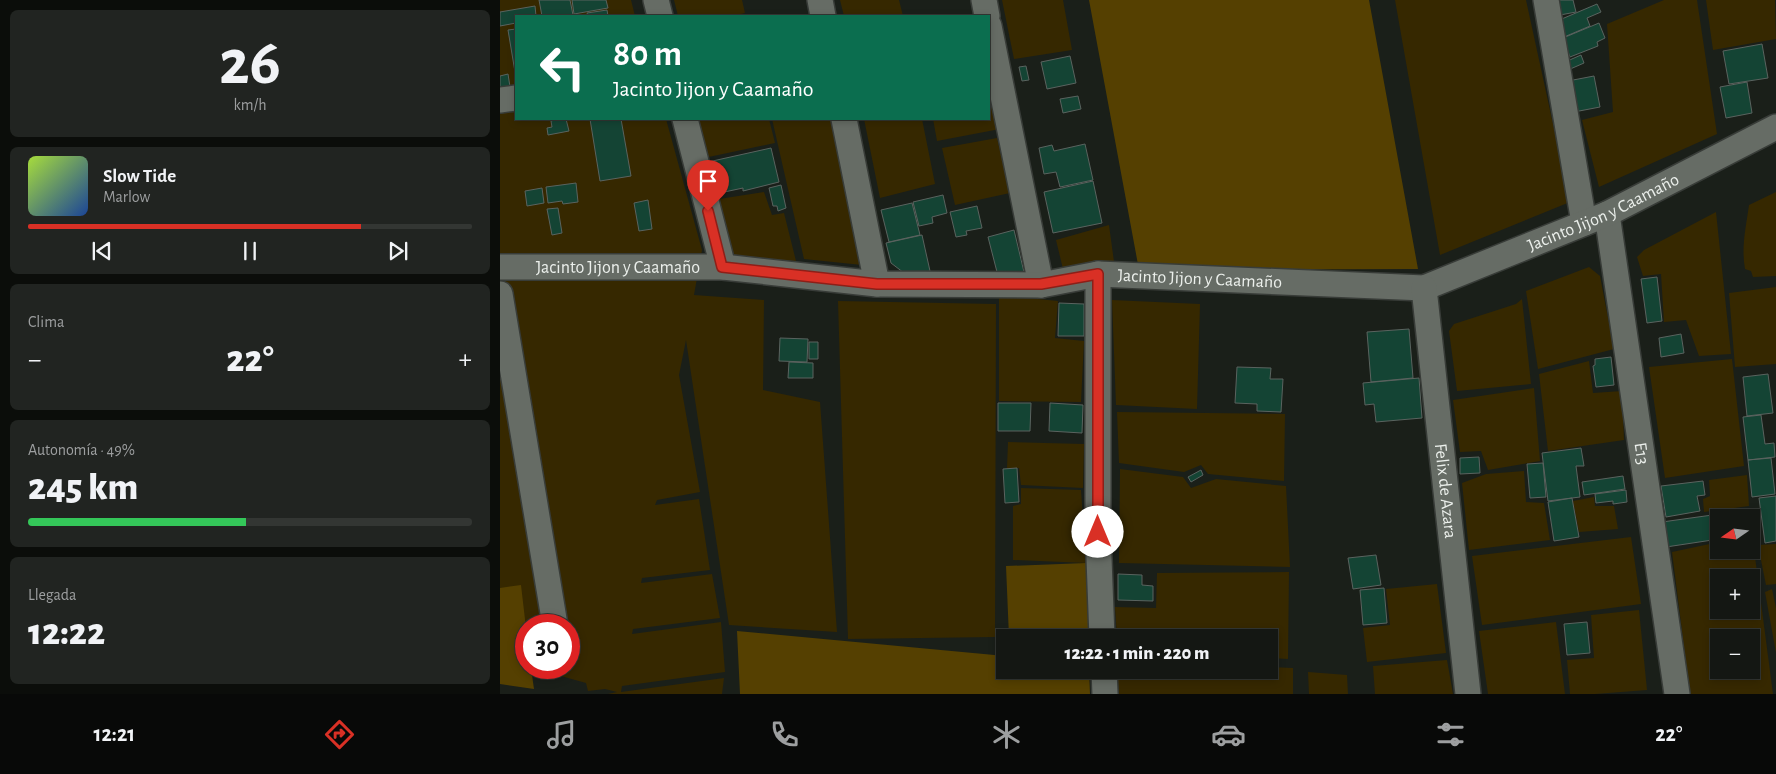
<!DOCTYPE html>
<html lang="es">
<meta charset="utf-8">
<style>
:root{--surface:#141713;--page:#212421;--text:#f1f3f6;--muted:#9d9fa0;--line:#333633;--accent:#d93025}
body{margin:0;font-family:"Alegreya Sans",sans-serif;background:var(--page);color:var(--text);height:100vh;display:flex;flex-direction:column;font-size:19px;white-space:nowrap}
*{box-sizing:border-box;margin:0}
p{font-size:16px;color:var(--muted)}
.icon{flex:none;width:28px;height:28px;fill:none;stroke:currentColor;stroke-width:2;stroke-linecap:round;stroke-linejoin:round}
.map{position:relative;flex:1;overflow:hidden}
.panel{display:flex;flex-direction:column;gap:10px;padding:10px;background:#0b0d0a;width:500px}
.panel>*{flex:none}
.banner{position:absolute;left:15px;top:15px;width:475px;height:105px;border-radius:0px;box-shadow:0 2px 8px #0003,0 0 0 1px var(--line);background:#0b6e4f;color:#fff;overflow:hidden}
.needle{width:32px;rotate:256deg}
.buttons{position:absolute;left:1210px;top:509px;display:grid;gap:10px}
.buttons a{display:grid;place-items:center;width:50px;height:50px;border-radius:0px;background:var(--surface);box-shadow:0 2px 8px #0003,0 0 0 1px var(--line);font-size:25px}
.speed{position:absolute;left:15px;top:614px;display:flex;gap:10px;font-size:25px;font-weight:700;text-align:center}
.speed>*{display:grid;place-content:center;width:65px;height:65px;border-radius:50%;background:var(--surface);box-shadow:0 2px 8px #0003,0 0 0 1px var(--line);line-height:1}
.speed .limit{border:8px solid #d22;background:#fff;color:#111}
.pin{position:absolute;display:grid;place-items:center;width:42px;height:42px;color:#fff;margin:-51px -21px;border-radius:50% 50% 50% 0;rotate:-45deg;box-shadow:0 0 5px #0007}
.pin .icon{rotate:45deg}
.me{position:absolute;width:55px;margin:-28px;rotate:0deg;stroke-linejoin:round;filter:drop-shadow(0 0 4px #0008)}
.turn{display:flex;align-items:center;gap:18px;height:105px;padding:0 15px;font-size:22px}
.turn .icon{width:65px;height:65px;stroke-width:2.5}
.turn b{display:block;font-size:35px;line-height:42px}
.big{font-size:38px;font-weight:800;line-height:1.1}
.panel .card{flex:1;display:flex;flex-direction:column;justify-content:center;gap:8px;min-width:0;padding:0 18px;border-radius:8px;background:var(--page)}
.panel .dial{align-items:center;gap:0}
.dial b{font-size:65px;line-height:1}
.song{display:flex;align-items:center;gap:15px}
.cover{width:60px;height:60px;border-radius:8px;background:linear-gradient(135deg,hsl(80 70% 55%),hsl(220 70% 35%))}
.played{height:5px;border-radius:2px;background:linear-gradient(90deg,var(--accent) 75%,var(--line) 75%)}
.keys{display:flex;justify-content:space-around;direction:ltr}
.heat{display:flex;justify-content:space-between;align-items:center;font-size:28px;direction:ltr}
.charge{height:8px;border-radius:4px;background:linear-gradient(90deg,#34c759 49%,var(--line) 0)}
.trip{position:absolute;left:496px;top:629px;width:282px;height:50px;border-radius:0px;background:var(--surface);box-shadow:0 2px 8px #0003,0 0 0 1px var(--line);font-weight:800;line-height:50px;text-align:center}
.tab-bar{display:flex;height:80px;justify-content:space-around;align-items:center;background:#080908;color:var(--muted)}
.tab-bar .icon{width:35px;height:35px}
.tab-bar .on{color:var(--accent)}
.tab-bar b{font-size:22px;color:var(--text)}
main{display:flex;flex:1;min-height:0}
.map>svg:first-child{display:block}
.green{fill:#362800;fill-rule:evenodd}
.forest{fill:#554001}
.building{fill:#144434;stroke:#5a635f}
.lines{fill:none;stroke-linecap:round;stroke-linejoin:round}
.minor-casing{stroke:#383c38;stroke-width:28}
.minor{stroke:#666c65;stroke-width:25}
.route-casing{stroke:#8d1f18;stroke-width:12}
.route{stroke:#d93025;stroke-width:9}
.labels{text-anchor:middle;stroke-width:5;stroke-linejoin:round;paint-order:stroke}
.street-label{font-size:18px;fill:#ebefeb;stroke:#111610}
</style>
<main>
<section class="panel">
<div class="card dial"><b>26</b><p>km/h</p></div>
<div class="card">
<div class="song"><i class="cover"></i><div><b>Slow Tide</b><p>Marlow</p></div></div>
<div class="played"></div>
<div class="keys"><svg class="icon" aria-label="previous" viewBox="0 0 24 24"><path d="M18 5L8 12l10 7zM5 5v14"/></svg><svg class="icon" aria-label="pause" viewBox="0 0 24 24"><path d="M8 5v14M16 5v14"/></svg><svg class="icon" aria-label="next" viewBox="0 0 24 24"><path d="M6 5l10 7-10 7zM19 5v14"/></svg></div>
</div>
<div class="card"><p>Clima</p>
<div class="heat"><a>−</a><b class="big">22°</b><a>+</a></div>
</div>
<div class="card"><p>Autonomía · 49%</p><b class="big">245 km</b><div class="charge"></div></div>
<div class="card"><p>Llegada</p><b class="big">12:22</b></div>
</section>
<div class="map">
<svg width="1276" height="694" viewBox="0 0 1276 694">
<rect width="100%" height="100%" fill="#1a1f19"/>
<!-- green -->
<path class="green" d="M0 0H131L135 16H16V119H166L202 250 194 295 264 300 263 390 320 402 337 632 229 625 186 340 179 375 200 492 157 500 155 505 199 499 210 570 142 578 141 583 212 574 220 618 133 629 132 634 221 622 225 672 122 686 121 692 224 678 222 694H108L117 692 105 689 88 691 86 683 32 668H69V625H26V666L0 658Z
M242 0 245 13 232 16H178L174 0Z
M340 0H399L403 16H344Z
M502 0H563L572 50 514 59Z
M895 0H1026L1070 202 940 255Z
M1164 0H1197L1217 134 1099 187 1082 120 1113 112 1107 24Z
M1206 0H1275L1276 39 1213 50Z
M489 73 500 129 437 141 433 119H489Z
M195 119H269L275 143 204 158Z
M272 119H335L362 265 304 259Z
M364 119H422L435 184 380 198Z
M497 138 510 193 455 205 442 148Z
M264 192 272 215 284 213 296 261 234 258 219 199Z
M1276 192V276L1253 277 1251 271 1245 269C1241 247 1246 227 1249 205Z
M1216 212 1231 354 1199 356 1186 320 1164 322 1161 274 1143 276 1137 257 1144 250Z
M609 225 615 269H563L556 240Z
M1089 267 1100 276 1114 349 1038 369 1026 291Z
M1276 287V364L1235 367 1229 293Z
M499 295 558 301 555 338 584 341 581 402 499 401Z
M1022 299 1031 384 957 391 949 331 954 324 1016 304Z
M612 300 700 304 697 409 616 405Z
M338 301 496 304 495 637 348 639Z
M1232 359 1244 466 1165 478 1149 367Z
M1089 361 1093 393 1122 391 1124 440 1048 451 1039 374Z
M1034 388 1040 461 988 470 981 451 960 452 953 400Z
M617 412 785 414 784 481 708 474 701 465 684 472 619 463Z
M508 442 584 444 583 488 521 485 519 468H507Z
M620 469 683 477 691 488 716 479 786 486 790 567 619 563Z
M1024 471 1026 502 1044 503 1050 540 969 550 962 483 986 474Z
M1247 475 1249 506 1204 512 1203 499 1210 496 1209 480Z
M521 488 581 490 586 563 513 560V506L521 504Z
M1094 497 1095 506H1114L1118 529 1079 532 1073 501Z
M1252 534 1273 694H1190L1172 552 1219 542V550H1251ZM1219 578H1251V610H1219ZM1219 638H1251V670H1219Z
M1131 537 1141 604 982 625 972 556Z
M1276 544V584L1266 585 1258 545Z
M789 572 788 659 770 658V638L617 637 615 607 656 608 657 573Z
M937 584 946 653 867 662 863 628 890 625 886 589Z
M1272 589 1276 608V653L1265 592Z
M1139 610 1147 690 1095 694H1070L1067 660 1094 658 1091 615Z
M1056 622 1065 694H988L979 631Z
M947 660 953 694H875L873 666Z
M770 667 793 668V694H619L617 670H770Z
M808 672 847 675 848 694H809Z"/>
<!-- forest -->
<path class="forest" d="M589 0H869L918 269 639 270Z
M586 563 591 637H509L506 566Z
M21 585 26 628V668H31L34 689 0 684V588Z
M237 631 505 656V670H589L590 694H240Z"/>
<!-- building -->
<path class="building" d="M39 0H70L73 15 42 16Z
M72 0H106L108 8 74 14Z
M1057 0H1073L1076 12 1060 15Z
M1097 4 1101 12 1087 18 1090 26 1064 37 1057 21Z
M35 6 36 16H16V23L0 26V12Z
M107 10 108 16H88L87 13Z
M1099 23 1105 38 1097 42 1098 46 1070 57 1063 38Z
M16 29V72H15L8 30Z
M1262 44 1268 78 1229 84 1223 51Z
M1081 55 1084 63 1068 70 1065 62Z
M570 56 576 83 547 89 541 62Z
M526 66 529 80 522 81 519 67Z
M8 74 10 87 0 88V76Z
M1094 76 1100 107 1074 112 1068 81Z
M1247 82 1252 113 1226 118 1220 87Z
M578 96 581 109 563 113 560 99Z
M59 119H66L69 131 48 135 47 128 52 127 51 121Z
M90 119H121L131 176 100 181Z
M585 144 593 180 560 187 556 172 544 174 539 148 552 145 554 151Z
M271 148 279 182 243 191V188L215 194 208 162Z
M593 181 602 223 553 233 544 192Z
M76 183 78 202 63 204 62 201 48 203 46 187Z
M281 185 286 208 278 211 277 206H273L269 188Z
M42 188 44 203 27 206 25 191Z
M443 195 447 213 432 217 433 223 419 226 413 202Z
M148 200 152 229 139 231 134 203Z
M412 203 420 235 389 242 381 210Z
M477 206 482 228 466 231 467 235 456 237 450 212Z
M58 208 62 233 52 235 47 209Z
M514 230 524 272H497L488 237Z
M422 235 430 271 408 276 391 263 386 243Z
M1157 277 1162 321 1147 323 1141 279Z
M559 303 584 304V336H558Z
M909 329 913 378 871 382 867 332Z
M1181 334 1184 353 1161 357 1159 338Z
M280 338 308 339 307 362 279 361Z
M309 342H318V359H309Z
M1111 357 1114 385 1096 387 1093 366 1095 365V359Z
M289 362 313 363V378H288Z
M737 367 771 368 770 379H783L781 412 757 411V404L735 403Z
M1268 374 1273 413 1247 416 1243 377Z
M919 378 922 418 876 422 874 404 865 405 863 383Z
M498 403H531L530 431H498Z
M550 403 583 405 582 433 549 431Z
M1261 415 1265 444 1274 443 1275 457 1248 460 1243 417Z
M1081 448 1084 466H1076L1080 497 1048 501 1042 453Z
M979 457 980 473 960 474V458Z
M1271 458 1275 494 1252 497 1248 460Z
M1043 463 1046 497 1030 498 1027 464Z
M517 468 519 502 505 503 503 469Z
M701 470 703 475 691 482 688 477Z
M1123 476 1125 489 1084 495 1082 482Z
M1203 481 1205 495 1197 496 1200 511 1166 517 1161 486Z
M1126 490 1127 502 1113 504V501L1096 503 1095 494Z
M1276 496V541L1265 543 1259 498Z
M1072 498 1079 537 1054 541 1048 502Z
M1234 512 1235 518H1219V539L1166 547 1162 522Z
M876 555 881 585 853 589 848 558Z
M618 574 642 575V585L653 586V601L618 600Z
M884 588 887 623 863 625 860 590Z
M1087 622 1090 653 1067 655 1064 624Z"/>
<g class="lines">
<defs>
<g id="minor">
<path d="M156 0 160 16"/>
<path d="M320 0 323 16"/>
<path d="M484 0 487 16"/>
<path d="M1046 0 1084 223"/>
<path d="M489 26 541 285"/>
<path d="M0 100 16 98"/>
<path d="M185 119 223 267"/>
<path d="M344 119 377 284"/>
<path id="s1" d="M1107 214 1177 694"/>
<path id="s2" d="M0 267H223L377 284 541 285 598 274 924 288 1107 214 1276 127"/>
<path d="M598 274V532L602 638"/>
<path id="s3" d="M924 288 968 694"/>
<path d="M0 294 55 625"/>
<path d="M604 670 605 694"/>
</g>
</defs>
<!-- minor casing -->
<use href="#minor" class="minor-casing"/>
<!-- minor -->
<use href="#minor" class="minor"/>
</g>
<g class="lines">
<defs>
<path id="route" d="M208 211 222 267 377 284H541L598 274V532"/>
</defs>
<!-- route casing -->
<use href="#route" class="route-casing"/>
<!-- route -->
<use href="#route" class="route"/>
</g>
<g class="labels">
<!-- street labels -->
<g class="street-label">
<text dy="6" stroke="none"><textPath href="#s2" startOffset="1121">Jacinto Jijon y Caamaño</textPath></text>
<text dy="6" stroke="none"><textPath href="#s2" startOffset="118">Jacinto Jijon y Caamaño</textPath></text>
<text dy="6" stroke="none"><textPath href="#s2" startOffset="702">Jacinto Jijon y Caamaño</textPath></text>
<text dy="6" stroke="none"><textPath href="#s1" startOffset="242">E13</textPath></text>
<text dy="6" stroke="none"><textPath href="#s3" startOffset="204">Felix de Azara</textPath></text>
</g>
</g>
</svg>
<div class="buttons">
<a><svg class="needle" viewBox="-14 -14 28 28"><path d="M0-13l5 13h-10z" fill="#e53935"/><path d="M0 13l5-13h-10z" fill="#9d9fa0"/></svg></a>
<a>+</a>
<a>−</a>
</div>
<div class="speed"><div class="limit">30</div></div>
<div class="pin" style="left:208px;top:211px;background:#d93025"><svg class="icon" aria-label="arrive" viewBox="0 0 24 24"><path d="M6 21V4h12l-3 4 3 4H6"/></svg></div>
<svg class="me" style="left:598px;top:532px" viewBox="-20 -20 40 40"><circle r="19" fill="#fff"/><path d="M0-13L10 11 0 6-10 11z" fill="#d93025"/></svg>
<div class="trip">12:22 · 1 min · 220 m</div>
<div class="banner">
<div class="turn"><svg class="icon" aria-label="left" viewBox="0 0 24 24"><path d="M17 20v-9H6M10 6l-5 5 5 5"/></svg><div><b>80 m</b>Jacinto Jijon y Caamaño</div></div>
</div>
</div>
</main>
<nav class="tab-bar">
<b>12:21</b>
<svg class="icon on" aria-label="directions" viewBox="0 0 24 24"><path d="M12 3l9 9-9 9-9-9zM9 14v-3h6M13 9l2 2-2 2"/></svg>
<svg class="icon" aria-label="music" viewBox="0 0 24 24"><path d="M9 18V5l10-2v13"/><circle cx="6" cy="18" r="3"/><circle cx="16" cy="16" r="3"/></svg>
<svg class="icon" aria-label="phone" viewBox="0 0 24 24"><path d="M5 4h4l2 5-3 2q2 4 5 5l2-3 5 2v4C11 20 4 13 5 4z"/></svg>
<svg class="icon" aria-label="climate" viewBox="0 0 24 24"><path d="M12 3v18M4 7l16 10M4 17L20 7"/></svg>
<svg class="icon" aria-label="car" viewBox="0 0 24 24"><path d="M5 17H2v-5l4-1 3-4h7l3 4 3 1v5h-3M9 17h6M6 11h13"/><circle cx="7" cy="17" r="2"/><circle cx="17" cy="17" r="2"/></svg>
<svg class="icon" aria-label="filters" viewBox="0 0 24 24"><path d="M4 7h16M4 17h16"/><circle cx="9" cy="7" r="2"/><circle cx="15" cy="17" r="2"/></svg>
<b>22°</b>
</nav>
